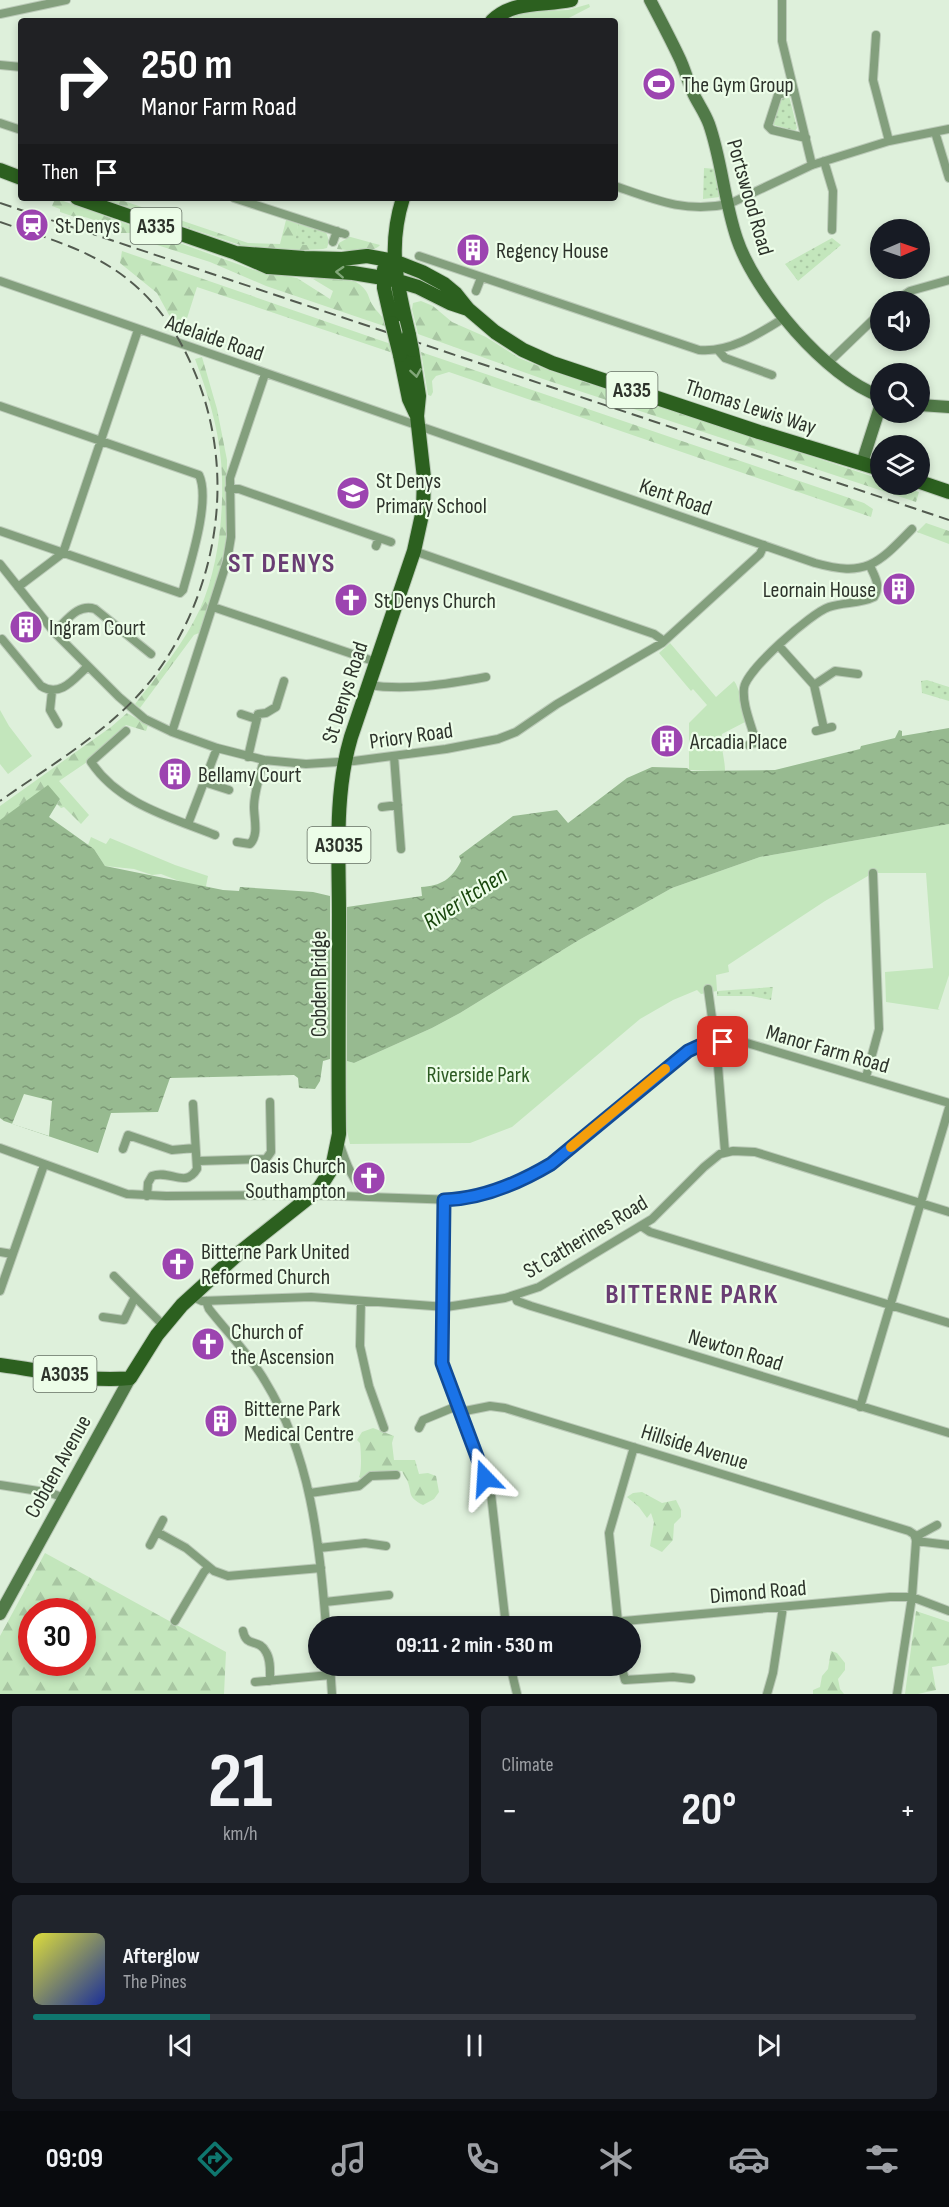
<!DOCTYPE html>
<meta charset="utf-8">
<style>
:root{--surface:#171b24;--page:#20242c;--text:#f1f3f6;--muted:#9ea1a6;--line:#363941;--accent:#0f766e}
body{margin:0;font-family:"Sofia Sans Condensed",sans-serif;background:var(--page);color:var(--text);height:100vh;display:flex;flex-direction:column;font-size:22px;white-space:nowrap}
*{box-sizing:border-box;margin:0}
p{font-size:20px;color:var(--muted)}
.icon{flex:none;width:33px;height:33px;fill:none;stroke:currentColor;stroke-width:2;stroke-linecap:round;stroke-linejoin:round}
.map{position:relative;height:1694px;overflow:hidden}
.sheet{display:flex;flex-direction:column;gap:12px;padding:12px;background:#0d0f14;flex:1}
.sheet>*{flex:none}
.hud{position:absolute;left:18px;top:18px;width:600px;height:183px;border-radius:6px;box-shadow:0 3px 9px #0003;background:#202124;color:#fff;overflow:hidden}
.needle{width:39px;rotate:88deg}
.buttons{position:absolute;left:870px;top:219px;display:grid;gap:12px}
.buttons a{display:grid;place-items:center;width:60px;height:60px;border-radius:50%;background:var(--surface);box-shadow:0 3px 9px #0003;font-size:30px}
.speed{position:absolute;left:18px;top:1598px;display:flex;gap:12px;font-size:30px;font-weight:700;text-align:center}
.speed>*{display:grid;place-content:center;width:78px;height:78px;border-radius:50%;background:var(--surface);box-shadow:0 3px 9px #0003;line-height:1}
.speed .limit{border:9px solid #d22;background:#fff;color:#111}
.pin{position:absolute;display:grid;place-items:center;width:51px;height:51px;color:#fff;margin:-26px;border-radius:12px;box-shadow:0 3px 9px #0006}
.me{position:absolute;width:66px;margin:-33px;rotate:340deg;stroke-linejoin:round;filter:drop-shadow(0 0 4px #0008)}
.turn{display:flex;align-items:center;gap:21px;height:126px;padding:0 24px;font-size:27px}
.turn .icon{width:78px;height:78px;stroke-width:2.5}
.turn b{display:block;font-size:42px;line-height:51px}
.then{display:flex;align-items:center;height:57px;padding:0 24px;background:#0003;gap:12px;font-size:22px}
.big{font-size:45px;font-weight:700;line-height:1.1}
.sheet .tile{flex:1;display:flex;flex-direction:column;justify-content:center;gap:9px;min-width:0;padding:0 21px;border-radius:9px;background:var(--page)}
.sheet .dial{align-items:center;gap:0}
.dial b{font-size:78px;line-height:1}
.song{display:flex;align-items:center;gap:18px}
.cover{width:72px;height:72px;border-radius:9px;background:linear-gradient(135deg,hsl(60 70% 55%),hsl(230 70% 35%))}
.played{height:6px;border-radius:3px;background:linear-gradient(90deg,var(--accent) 20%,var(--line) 20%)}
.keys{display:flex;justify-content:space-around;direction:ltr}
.heat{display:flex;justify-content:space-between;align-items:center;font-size:33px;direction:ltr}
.sheet .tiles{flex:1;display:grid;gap:12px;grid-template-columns:1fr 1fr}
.tile:last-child{grid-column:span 2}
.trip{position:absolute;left:308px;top:1616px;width:333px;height:60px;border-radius:30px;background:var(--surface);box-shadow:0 3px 9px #0003;font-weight:700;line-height:60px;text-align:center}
.menu{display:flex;height:96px;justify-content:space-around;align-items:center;background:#090b0e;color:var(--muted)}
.menu .icon{width:42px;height:42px}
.menu .selected{color:var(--accent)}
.menu b{font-size:27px;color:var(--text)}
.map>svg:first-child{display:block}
.grass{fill:url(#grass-dots)}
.forest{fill:url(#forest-firs);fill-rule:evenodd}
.park{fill:#c3e6bc}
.water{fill:url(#water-ripples)}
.pier{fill:#def0db}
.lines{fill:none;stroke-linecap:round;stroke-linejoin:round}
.street-casing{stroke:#bbcab8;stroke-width:10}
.secondary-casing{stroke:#bbcab8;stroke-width:14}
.primary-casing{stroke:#bbcab8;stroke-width:16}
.street{stroke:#839f7d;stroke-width:8}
.secondary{stroke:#517a48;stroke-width:12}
.primary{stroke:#2c601f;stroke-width:14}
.rail{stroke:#525a4f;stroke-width:2;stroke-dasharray:12 6;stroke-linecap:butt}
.primary-bridge-casing{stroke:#bbcab8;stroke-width:16;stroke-linecap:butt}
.primary-bridge{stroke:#2c601f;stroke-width:14}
.oneway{stroke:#82a779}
.route-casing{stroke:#114b97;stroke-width:15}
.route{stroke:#1a73e8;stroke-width:10}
.slow{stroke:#f59e0b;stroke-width:10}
.labels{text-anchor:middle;stroke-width:4.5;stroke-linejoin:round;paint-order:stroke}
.shield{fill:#ecfde8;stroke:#667064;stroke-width:1.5}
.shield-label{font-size:21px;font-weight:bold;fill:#2d332b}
.poi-label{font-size:22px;fill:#2d332b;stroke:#ecfde8;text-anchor:start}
.street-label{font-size:22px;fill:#2d332b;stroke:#ecfde8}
.park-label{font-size:22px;fill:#2c5a22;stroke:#ecfde8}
.water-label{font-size:24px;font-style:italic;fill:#18460c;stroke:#ecfde8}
.district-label{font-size:28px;font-weight:bold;letter-spacing:1.5px;fill:#693d73;stroke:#ecfde8}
</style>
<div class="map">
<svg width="949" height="1694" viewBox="0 0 949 1694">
<defs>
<pattern id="grass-dots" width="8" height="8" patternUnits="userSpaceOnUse" patternTransform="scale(1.5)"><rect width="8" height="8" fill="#c3e6bc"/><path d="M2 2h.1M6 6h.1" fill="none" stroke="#a8c6a2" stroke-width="1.8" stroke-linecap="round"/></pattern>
<pattern id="forest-firs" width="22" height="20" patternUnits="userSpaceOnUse" patternTransform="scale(1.5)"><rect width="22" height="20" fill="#c3e6bc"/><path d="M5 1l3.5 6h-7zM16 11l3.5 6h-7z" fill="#a8c6a2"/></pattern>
<pattern id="water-ripples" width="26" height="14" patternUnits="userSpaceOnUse" patternTransform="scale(1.5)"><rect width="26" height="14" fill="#97ba90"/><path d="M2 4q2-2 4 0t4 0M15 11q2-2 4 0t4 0" fill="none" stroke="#7c9876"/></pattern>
</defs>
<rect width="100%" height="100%" fill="#def0db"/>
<!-- grass -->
<path class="grass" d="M786 95 789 96 797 128 795 131 774 125C772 114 777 101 786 95Z
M704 168 716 169 720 197 703 199Z
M298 224 326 232 329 241 324 245H294Z
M832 238 841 245 798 281 785 264Z
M927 680 949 687V701L922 693 921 681Z
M773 987 771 1000 751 996H717V991Z"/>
<!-- forest -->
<path class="forest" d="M55 198 254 270 297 278 330 299 333 291 313 279C330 276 356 275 366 291 369 295 369 300 372 304 378 314 383 315 387 327L266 286 210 262 154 244 131 233H116L112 226 85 217 81 219 60 212V209L52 206Z
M99 198H115L248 243 280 244 286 220 298 224 295 245H324L326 240 329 241 327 248 323 249 283 251 246 247Z
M347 236 380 245C371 255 350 250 337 249L339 243 346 239Z
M122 251 391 344 393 353 197 287 181 337 157 293 120 263Z
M421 301 433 306 452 322 486 337 519 358 551 371 880 479V484L897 485 919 492 916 502 543 379 418 334 412 309 413 303Z
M421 352 864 503 873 509 871 517 449 372 436 376 432 381 433 392 431 396 428 395Z
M202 357 217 409 227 460 226 539 221 567 199 633 194 635 140 708 135 704C159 673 183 645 200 609 219 567 225 507 221 461 218 426 207 391 195 359Z
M926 523 949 531V544L917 532Z
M127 713 148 725 146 731 126 725 90 760 59 781 89 815 81 824 64 807 61 808 57 804 60 799 55 794 14 811 0 820V806L111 727Z
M373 1428 394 1436 392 1443 394 1460H415L419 1474 428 1473 436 1476 439 1492 434 1499 423 1505C406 1496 413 1494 407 1480 405 1477 403 1474 402 1471L362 1479 359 1477C362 1471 361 1450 360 1443L357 1440 362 1432Z
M642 1492 662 1503 676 1500 681 1510V1517L674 1524 673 1540 662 1552 650 1546 654 1522 651 1513 647 1518 639 1507 627 1497 633 1493Z
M45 1553 226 1652 224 1694H0V1636ZM32 1611H82V1662H32Z
M916 1611 949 1622V1663L946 1665 932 1667 936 1690 918 1694H905Z
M831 1651 837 1653 845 1663V1670L838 1679 840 1689 844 1694H813V1690L820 1687 822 1676 828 1669Z"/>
<!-- park -->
<path class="park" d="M589 4 590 7 563 21H515L512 16 525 12 568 10Z
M670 643 716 697 734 681 736 684 744 704 741 707 745 722 722 734C720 747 725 758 725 771L689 770V723L707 705 693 689 691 691 659 653Z
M0 710 9 726 32 756 8 774 0 764Z
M949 824V975L938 1009 940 1010 886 1002 885 972 933 968 926 873H873L825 901 728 965 729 972 716 975 717 991 701 994 697 990 673 1000 640 1019 512 1127 470 1143 350 1144 347 1131V1061L354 1063 432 1028 460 1013 579 940 672 888 760 857Z
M91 837 106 844 110 838 175 865 208 876 205 891 161 874 152 875 134 869 105 866 94 849 88 845Z"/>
<!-- water -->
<path class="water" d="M949 728V824L760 857 672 888 579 940 460 1013 432 1028 354 1063 347 1061V1053H330V1059L323 1061 320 1081 315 1089 299 1088 298 1078 294 1075 170 1078 158 1112 111 1113 98 1153 4 1121 0 1118V820L48 785 60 799 49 817 94 849 105 866 223 890 239 891 240 887 313 892 330 896V915H347V907L422 896 421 887C441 886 452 879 461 861L459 856 513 816 557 810 568 823 627 778 652 767 687 768 691 771 775 770 860 749 861 746 895 738 899 730 902 731V736Z"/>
<!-- pier -->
<path class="pier" d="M330 915H347V1053H330Z
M24 1094 52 1101 49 1136 12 1124Z"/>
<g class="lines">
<defs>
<path id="street" d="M782 0V41L812 165
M0 14 66 0
M876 35 873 80 889 141
M0 65 21 67
M794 90 778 95 768 126 772 130 806 138
M0 123 21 130
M935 132 949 178
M824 161 833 191 832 230
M615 186C655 200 685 213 729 204L812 165 889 141 949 129
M234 198 345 234
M333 242 337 231
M419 256 699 350C730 353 760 333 784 318
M0 281 815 563C866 577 877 565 912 529
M476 291 481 278
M893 302 910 291 949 280
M718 350 725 358 772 375
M828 363 880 313
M0 406 199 475C211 500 190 564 183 590L180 593 0 531
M229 489H239L391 542
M376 546 379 538
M414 551 654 634 664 641
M0 564 54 632 119 697 145 719 172 732 217 748 264 760 306 764 354 761 446 749 498 739 516 732 557 704 662 643 760 554 764 545
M18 587 63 553 138 330
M213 607 376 662
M54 632C66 622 77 603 95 609L151 654
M2 639 41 686C60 698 74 679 87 667
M779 646 814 685 824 729
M368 685C407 691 448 684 486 677
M814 685 835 671 858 674
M52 691 50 710 58 724
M241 714 256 719
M126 731 91 762C119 804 170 817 215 835
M816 731 832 727
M172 732 227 561 231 537 230 478 265 374
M756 743C752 726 742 705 744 688 746 670 811 613 829 607 844 602 860 604 874 597 881 585 875 577 870 566
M748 745 763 741
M394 756 401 849
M248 757 258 714 266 713 276 707 284 681
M204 782 229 790
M382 807 398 805
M188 824 217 748
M237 842 250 844C259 835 254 819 254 807 254 792 260 775 264 760
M708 989 717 1054 725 1152
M866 1077 879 1029 873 873
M339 1142C345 1161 353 1184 370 1196
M0 1148 127 1194 166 1196 292 1195 305 1201
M123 1149 128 1135 172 1150 195 1148
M198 1161 266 1159 271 1152 270 1102
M312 1195 456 1200 471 1198 514 1184 551 1164 682 1055C702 1042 724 1040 747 1043L949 1103
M147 1196 148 1183 152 1176C170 1169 185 1189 197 1169L193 1104
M444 1200 442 1363 491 1494 506 1626
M641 1226 650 1232 949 1323
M0 1252 12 1254
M114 1276 164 1326
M0 1291 44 1165
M191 1296 202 1301 311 1297 446 1307 505 1298 539 1287 652 1219 704 1167 720 1154 733 1151 755 1152 949 1212
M515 1296 517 1301 531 1306 949 1433
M206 1301 209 1309C227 1332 250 1355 265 1381 311 1456 319 1540 326 1626
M361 1301 360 1346 369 1386 384 1428
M103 1317 124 1320 135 1297
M860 1407 949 1108
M460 1412 490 1406 505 1408 909 1531 915 1535 916 1541 912 1597 897 1694
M419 1428 423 1420 457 1406
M0 1485 51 1493 64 1498
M310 1493 359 1486 371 1476 396 1475
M157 1532 186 1548 214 1571 228 1576 321 1568
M915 1537 937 1525
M916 1541 949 1545
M150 1545 163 1520
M319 1548 365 1543 386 1546
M325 1602 389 1595
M175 1621 204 1572 209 1567
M618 1622 609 1533 634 1447
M569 1626 890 1597H912L949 1611
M243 1631C246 1648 259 1638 266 1652 271 1660 270 1671 270 1681
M330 1665 332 1694
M510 1665 517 1694
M621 1665 625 1680 673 1677 691 1679
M255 1682 330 1675
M767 1694 773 1673 783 1607"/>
<path id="secondary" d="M650 0C660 19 670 38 679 57 685 69 688 83 694 95 699 105 705 113 709 124 722 161 724 201 737 239 755 293 827 378 880 396
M920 405 949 407
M862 463 880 407
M0 1614 130 1378"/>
<path id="primary" d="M492 21C513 0 544 6 571 0
M0 170 21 178
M77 198 236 253 268 267 353 273 395 280 418 287 450 303 468 309
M403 198C387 249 397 284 409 335
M236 253 304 258 342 259 367 256 394 261 422 272 444 284 456 294 468 309 495 332 523 350 552 363 759 432 880 469
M384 269V288L392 323
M400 355 409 399 416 414
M920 482 949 492
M0 1365C41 1370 89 1383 130 1378L157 1335 182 1305 239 1253 312 1195 320 1187 332 1168 339 1134C338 1061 339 987 339 914 339 856 334 794 351 737L414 551 423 510 424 478 417 416 419 396 412 350"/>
</defs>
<!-- street casing -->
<use href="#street" class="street-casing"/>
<!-- secondary casing -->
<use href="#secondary" class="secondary-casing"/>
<!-- primary casing -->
<use href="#primary" class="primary-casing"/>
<!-- street -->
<use href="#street" class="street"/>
<!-- secondary -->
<use href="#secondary" class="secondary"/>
<!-- primary -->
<use href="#primary" class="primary"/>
<!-- rail -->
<path class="rail" d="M0 203 949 520
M0 222C46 238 93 250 131 282 158 304 178 334 192 366 238 469 220 590 152 679 112 730 52 764 0 801"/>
<defs>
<path id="primary-bridge" d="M392 323 400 355
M409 335 412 350"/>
</defs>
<!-- primary-bridge casing -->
<use href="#primary-bridge" class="primary-bridge-casing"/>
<!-- primary-bridge -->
<use href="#primary-bridge" class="primary-bridge"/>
</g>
<!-- one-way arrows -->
<defs><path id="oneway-chevron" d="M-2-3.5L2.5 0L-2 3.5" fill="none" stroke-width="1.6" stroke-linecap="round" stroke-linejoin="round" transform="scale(1.5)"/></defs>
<g class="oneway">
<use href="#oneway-chevron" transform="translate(340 272) rotate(-177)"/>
<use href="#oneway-chevron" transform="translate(416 373) rotate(81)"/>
</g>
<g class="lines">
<defs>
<path id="route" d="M485 1478 442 1363 444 1200C482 1199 519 1183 551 1164L688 1051 701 1045 723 1042"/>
</defs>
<!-- route casing -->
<use href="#route" class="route-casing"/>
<!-- route -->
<use href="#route" class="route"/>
<!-- slow -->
<path class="slow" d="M571 1147 665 1069"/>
</g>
<!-- icons -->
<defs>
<symbol id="stadium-disc" viewBox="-11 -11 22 22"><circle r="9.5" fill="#9c44b0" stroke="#ecfde8"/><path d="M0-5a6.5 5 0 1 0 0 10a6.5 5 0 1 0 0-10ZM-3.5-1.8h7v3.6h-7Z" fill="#fff"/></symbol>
<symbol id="station-disc" viewBox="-11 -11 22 22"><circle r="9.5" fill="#9c44b0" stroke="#ecfde8"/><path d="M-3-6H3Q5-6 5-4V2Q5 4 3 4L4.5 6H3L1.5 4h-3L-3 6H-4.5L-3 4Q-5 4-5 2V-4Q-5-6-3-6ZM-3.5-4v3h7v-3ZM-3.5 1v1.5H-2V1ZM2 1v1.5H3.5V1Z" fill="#fff"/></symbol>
<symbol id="building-disc" viewBox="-11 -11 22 22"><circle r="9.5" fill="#9c44b0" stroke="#ecfde8"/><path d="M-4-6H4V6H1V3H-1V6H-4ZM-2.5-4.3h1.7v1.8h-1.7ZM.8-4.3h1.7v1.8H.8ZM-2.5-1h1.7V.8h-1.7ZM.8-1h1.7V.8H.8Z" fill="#fff"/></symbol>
<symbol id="school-disc" viewBox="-11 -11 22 22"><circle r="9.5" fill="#9c44b0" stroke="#ecfde8"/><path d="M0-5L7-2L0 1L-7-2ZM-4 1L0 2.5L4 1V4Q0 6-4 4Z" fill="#fff"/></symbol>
<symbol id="church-disc" viewBox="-11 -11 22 22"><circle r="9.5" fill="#9c44b0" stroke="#ecfde8"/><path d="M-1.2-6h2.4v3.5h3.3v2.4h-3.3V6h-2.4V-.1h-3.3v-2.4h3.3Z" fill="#fff"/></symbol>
</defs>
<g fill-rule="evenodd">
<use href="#stadium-disc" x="640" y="65" width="38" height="38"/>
<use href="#station-disc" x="13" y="206" width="38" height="38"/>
<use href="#building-disc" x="454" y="231" width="38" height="38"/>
<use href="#school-disc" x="334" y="474" width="38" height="38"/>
<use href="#building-disc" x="880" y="570" width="38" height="38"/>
<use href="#church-disc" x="332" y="581" width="38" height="38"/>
<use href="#building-disc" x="7" y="608" width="38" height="38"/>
<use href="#building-disc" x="648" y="722" width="38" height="38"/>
<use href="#building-disc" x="156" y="755" width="38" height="38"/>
<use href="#church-disc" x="350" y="1159" width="38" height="38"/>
<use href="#church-disc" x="159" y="1245" width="38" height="38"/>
<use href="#church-disc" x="189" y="1325" width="38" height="38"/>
<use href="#building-disc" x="202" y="1402" width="38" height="38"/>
</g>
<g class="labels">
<!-- shield labels -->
<g class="shield">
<rect x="130.5" y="208" width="51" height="36" rx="4.5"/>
<rect x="606.5" y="372" width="51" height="36" rx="4.5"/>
<rect x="307.5" y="827" width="63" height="36" rx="4.5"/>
<rect x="33.5" y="1356" width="63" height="36" rx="4.5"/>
</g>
<g class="shield-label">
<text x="156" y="233">A335</text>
<text x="632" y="397">A335</text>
<text x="339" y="852">A3035</text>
<text x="65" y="1381">A3035</text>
</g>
<!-- poi labels -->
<g class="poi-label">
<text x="682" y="92">The Gym Group</text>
<text x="55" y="233">St Denys</text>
<text x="496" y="258">Regency House</text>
<text x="376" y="488">St Denys<tspan x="376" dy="25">Primary School</tspan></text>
<text x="876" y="597" text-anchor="end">Leornain House</text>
<text x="374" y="608">St Denys Church</text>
<text x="49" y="635">Ingram Court</text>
<text x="690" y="749">Arcadia Place</text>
<text x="198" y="782">Bellamy Court</text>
<text x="346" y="1173" text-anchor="end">Oasis Church<tspan x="346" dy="25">Southampton</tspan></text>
<text x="201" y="1259">Bitterne Park United<tspan x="201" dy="25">Reformed Church</tspan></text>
<text x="231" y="1339">Church of<tspan x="231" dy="25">the Ascension</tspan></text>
<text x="244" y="1416">Bitterne Park<tspan x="244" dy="25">Medical Centre</tspan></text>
</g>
<!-- street labels -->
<g class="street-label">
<text transform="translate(751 197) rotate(74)" y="8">Portswood Road</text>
<text transform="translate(215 337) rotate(19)" y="8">Adelaide Road</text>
<text transform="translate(751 406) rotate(18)" y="8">Thomas Lewis Way</text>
<text transform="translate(676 496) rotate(19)" y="8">Kent Road</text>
<text transform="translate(344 692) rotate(-72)" y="8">St Denys Road</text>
<text transform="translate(411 735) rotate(-8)" y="8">Priory Road</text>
<text transform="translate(318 984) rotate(-90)" y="8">Cobden Bridge</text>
<text transform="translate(828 1048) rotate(16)" y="8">Manor Farm Road</text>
<text transform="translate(585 1236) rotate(-31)" y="8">St Catherines Road</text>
<text transform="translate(736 1349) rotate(17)" y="8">Newton Road</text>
<text transform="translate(695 1446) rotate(17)" y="8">Hillside Avenue</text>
<text transform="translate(57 1466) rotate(-61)" y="8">Cobden Avenue</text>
<text transform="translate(758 1591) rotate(-5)" y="8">Dimond Road</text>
</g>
<!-- park labels -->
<g class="park-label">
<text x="478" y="1082">Riverside Park</text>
</g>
<!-- water labels -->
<g class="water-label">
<text transform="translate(465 898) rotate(-33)" y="8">River Itchen</text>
</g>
<!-- district labels -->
<g class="district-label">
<text x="282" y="572">ST DENYS</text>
<text x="692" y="1303">BITTERNE PARK</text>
</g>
</g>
</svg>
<div class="buttons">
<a><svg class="needle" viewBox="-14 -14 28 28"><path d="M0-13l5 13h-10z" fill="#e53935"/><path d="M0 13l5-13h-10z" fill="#9ea1a6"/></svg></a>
<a><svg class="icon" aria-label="sound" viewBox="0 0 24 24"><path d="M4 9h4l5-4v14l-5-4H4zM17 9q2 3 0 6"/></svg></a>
<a><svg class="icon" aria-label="search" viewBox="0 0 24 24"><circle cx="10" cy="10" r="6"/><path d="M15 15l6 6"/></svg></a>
<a><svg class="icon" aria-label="layers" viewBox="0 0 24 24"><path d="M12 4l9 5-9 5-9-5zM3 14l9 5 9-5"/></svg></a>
</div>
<div class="speed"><div class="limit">30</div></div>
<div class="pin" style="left:723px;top:1042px;background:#d93025"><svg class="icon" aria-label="arrive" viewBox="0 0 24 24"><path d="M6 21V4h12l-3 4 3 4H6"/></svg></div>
<svg class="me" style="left:485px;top:1478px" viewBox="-20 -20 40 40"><path d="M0-17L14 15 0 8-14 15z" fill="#1a73e8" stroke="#fff" stroke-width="4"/></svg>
<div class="trip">09:11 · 2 min · 530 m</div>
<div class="hud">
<div class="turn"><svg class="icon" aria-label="right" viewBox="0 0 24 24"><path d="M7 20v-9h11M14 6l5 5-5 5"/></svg><div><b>250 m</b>Manor Farm Road</div></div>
<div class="then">Then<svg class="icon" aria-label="arrive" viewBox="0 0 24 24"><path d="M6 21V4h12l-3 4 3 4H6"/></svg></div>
</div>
</div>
<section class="sheet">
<div class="tiles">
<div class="tile dial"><b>21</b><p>km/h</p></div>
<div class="tile"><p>Climate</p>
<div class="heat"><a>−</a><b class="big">20°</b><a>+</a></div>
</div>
<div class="tile">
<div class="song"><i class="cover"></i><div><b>Afterglow</b><p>The Pines</p></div></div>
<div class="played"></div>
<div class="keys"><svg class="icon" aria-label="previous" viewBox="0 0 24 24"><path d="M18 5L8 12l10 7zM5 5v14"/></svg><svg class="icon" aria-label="pause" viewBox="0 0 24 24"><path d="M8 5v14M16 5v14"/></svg><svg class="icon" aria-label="next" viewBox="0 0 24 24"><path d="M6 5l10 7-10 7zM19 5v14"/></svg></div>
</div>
</div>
</section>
<nav class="menu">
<b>09:09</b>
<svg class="icon selected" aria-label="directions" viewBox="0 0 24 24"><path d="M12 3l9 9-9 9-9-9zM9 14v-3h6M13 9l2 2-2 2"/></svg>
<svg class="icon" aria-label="music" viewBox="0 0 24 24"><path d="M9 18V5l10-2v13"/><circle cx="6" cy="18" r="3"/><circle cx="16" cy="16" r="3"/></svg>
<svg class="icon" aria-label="phone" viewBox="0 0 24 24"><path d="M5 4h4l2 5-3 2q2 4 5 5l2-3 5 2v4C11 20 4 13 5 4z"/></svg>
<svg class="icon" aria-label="climate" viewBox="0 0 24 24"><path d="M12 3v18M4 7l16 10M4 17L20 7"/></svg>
<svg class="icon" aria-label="car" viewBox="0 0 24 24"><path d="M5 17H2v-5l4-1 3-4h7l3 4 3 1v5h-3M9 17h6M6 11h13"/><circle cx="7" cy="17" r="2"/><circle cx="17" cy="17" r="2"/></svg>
<svg class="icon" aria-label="filters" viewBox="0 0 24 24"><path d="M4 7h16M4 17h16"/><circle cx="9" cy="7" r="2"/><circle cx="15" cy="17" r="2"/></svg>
</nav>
